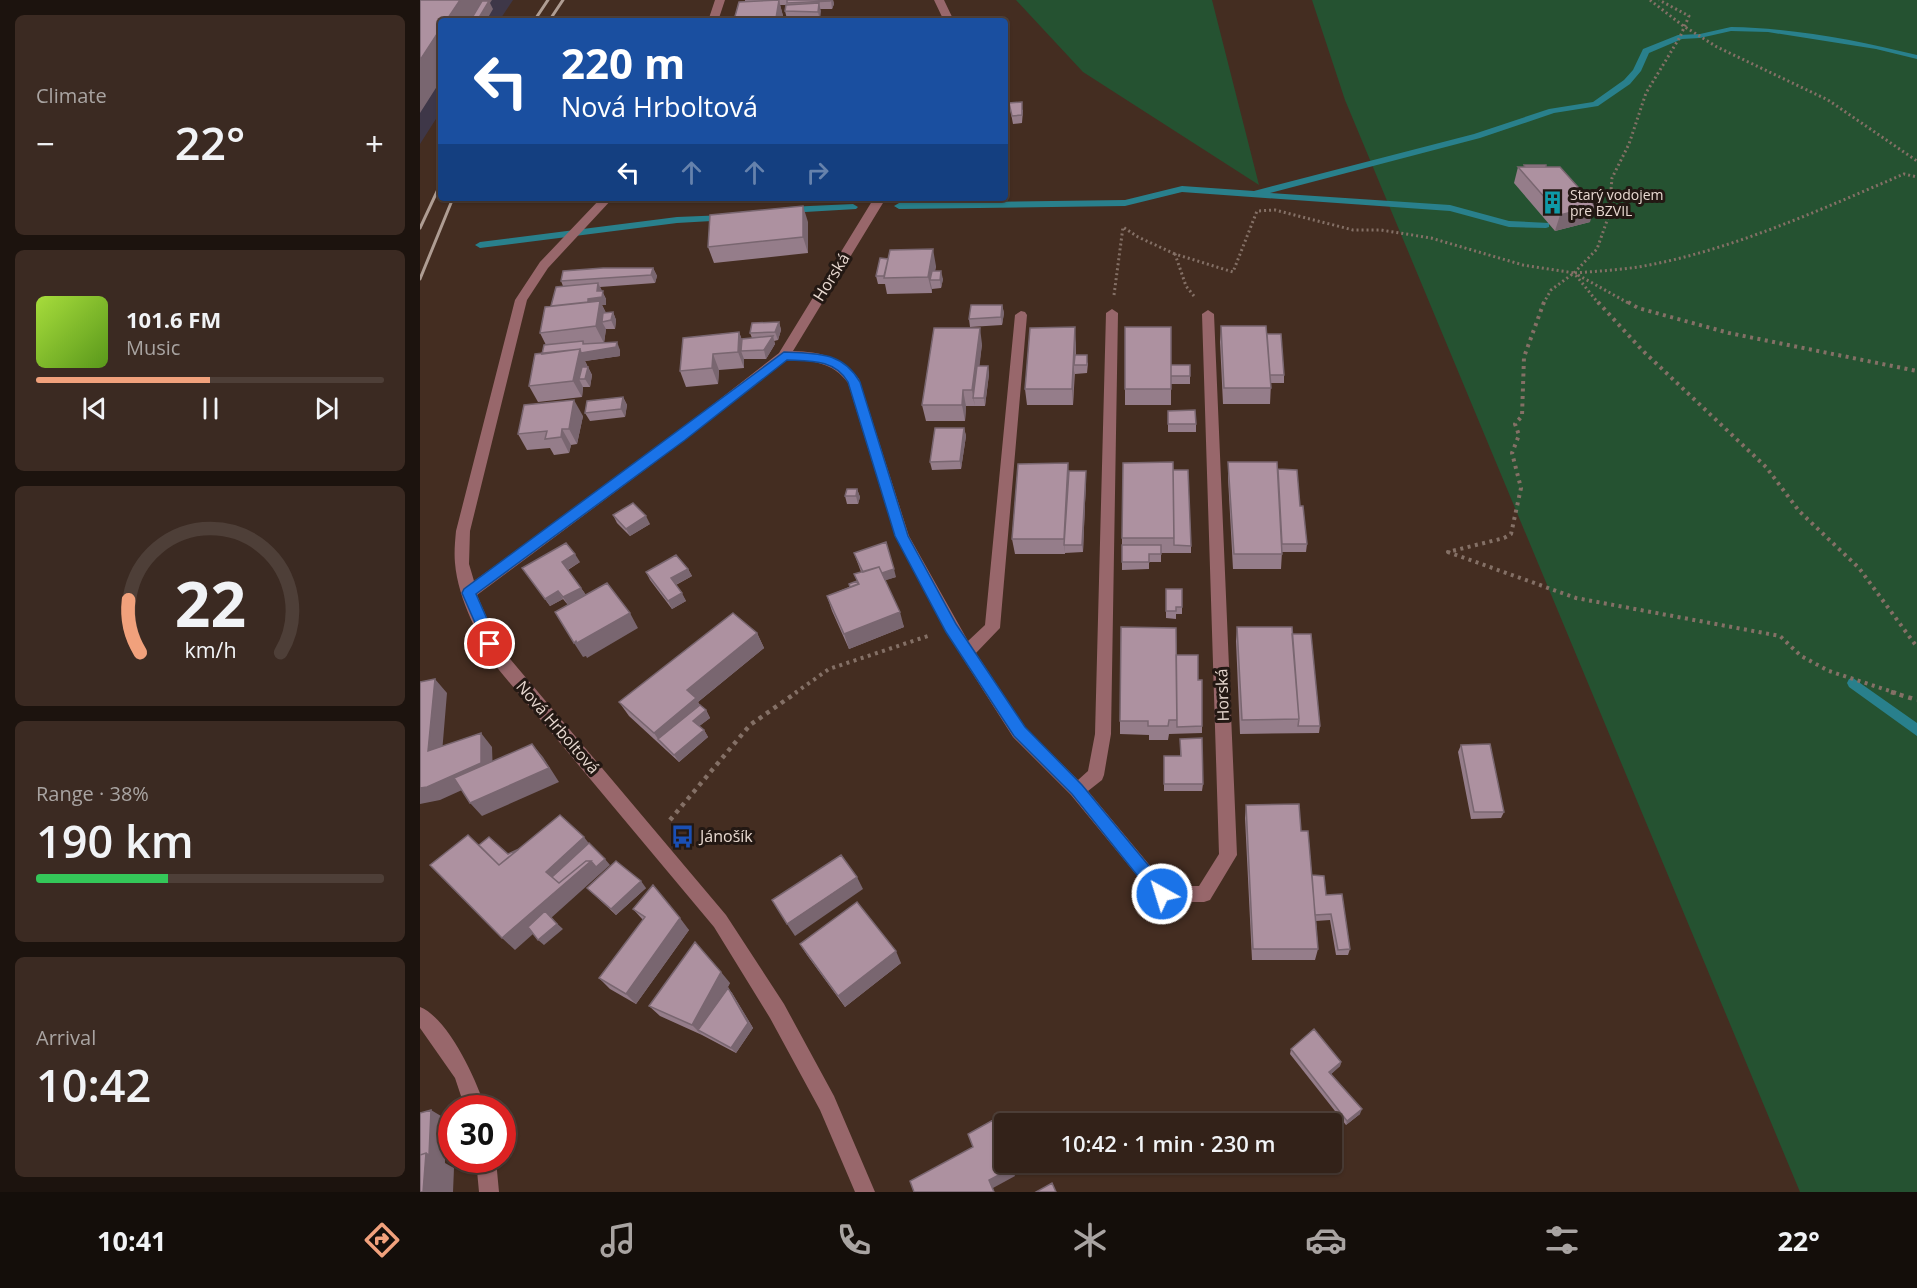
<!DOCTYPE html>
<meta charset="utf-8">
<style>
:root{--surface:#332219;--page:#3b2a22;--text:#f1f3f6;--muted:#a9a4a2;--line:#4e3f38;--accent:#f1a17c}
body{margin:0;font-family:"Open Sans",sans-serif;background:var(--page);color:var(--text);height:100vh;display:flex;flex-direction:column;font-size:22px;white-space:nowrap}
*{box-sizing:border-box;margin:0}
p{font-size:20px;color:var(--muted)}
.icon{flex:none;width:33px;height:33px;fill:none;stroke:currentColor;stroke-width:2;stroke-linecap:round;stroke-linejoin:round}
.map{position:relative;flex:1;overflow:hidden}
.drawer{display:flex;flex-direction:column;gap:15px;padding:15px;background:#1c130e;width:420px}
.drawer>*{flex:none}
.top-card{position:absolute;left:18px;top:18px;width:570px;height:183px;border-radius:6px;box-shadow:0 2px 4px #0004,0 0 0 2px var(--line);background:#1a4fa0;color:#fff;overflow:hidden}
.speed{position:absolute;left:18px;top:1095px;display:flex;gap:12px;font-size:30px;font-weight:700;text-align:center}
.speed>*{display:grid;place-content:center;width:78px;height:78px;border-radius:50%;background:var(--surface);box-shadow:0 2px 4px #0004,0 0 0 2px var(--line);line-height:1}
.speed .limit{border:9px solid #d22;background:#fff;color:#111}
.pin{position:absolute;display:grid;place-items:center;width:51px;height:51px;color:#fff;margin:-26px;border:3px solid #fff;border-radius:50%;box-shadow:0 2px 6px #0007}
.me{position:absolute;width:66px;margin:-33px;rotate:321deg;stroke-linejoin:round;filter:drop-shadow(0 0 4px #0008)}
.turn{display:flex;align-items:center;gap:21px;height:126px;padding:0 24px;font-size:27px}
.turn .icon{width:78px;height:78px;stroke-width:2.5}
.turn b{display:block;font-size:42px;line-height:51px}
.lanes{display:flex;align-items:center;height:57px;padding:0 24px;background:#0003;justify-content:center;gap:30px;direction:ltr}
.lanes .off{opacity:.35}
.big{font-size:45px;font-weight:600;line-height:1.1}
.drawer .card{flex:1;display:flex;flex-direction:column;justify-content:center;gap:9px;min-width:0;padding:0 21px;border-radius:9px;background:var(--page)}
.drawer .dial{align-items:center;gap:0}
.dial svg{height:156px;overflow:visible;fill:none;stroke:var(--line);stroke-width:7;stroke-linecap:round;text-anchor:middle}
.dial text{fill:var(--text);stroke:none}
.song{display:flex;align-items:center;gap:18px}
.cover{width:72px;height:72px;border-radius:9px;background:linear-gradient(135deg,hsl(80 70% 55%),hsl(90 70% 35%))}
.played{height:6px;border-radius:3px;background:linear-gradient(90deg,var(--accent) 50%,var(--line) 50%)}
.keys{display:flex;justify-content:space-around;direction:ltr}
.heat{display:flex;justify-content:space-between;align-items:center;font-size:33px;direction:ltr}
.charge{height:9px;border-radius:4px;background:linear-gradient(90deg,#34c759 38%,var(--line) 0)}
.trip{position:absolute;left:574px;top:1113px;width:348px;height:60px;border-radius:6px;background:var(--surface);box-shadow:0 2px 4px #0004,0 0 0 2px var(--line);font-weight:600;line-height:60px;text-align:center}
.dock{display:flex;height:96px;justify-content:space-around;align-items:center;background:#140e0a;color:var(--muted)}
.dock .icon{width:42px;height:42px}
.dock .active{color:var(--accent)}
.dock b{font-size:27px;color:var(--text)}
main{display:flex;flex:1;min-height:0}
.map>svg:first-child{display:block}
.industrial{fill:#3e3748}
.green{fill:#255231}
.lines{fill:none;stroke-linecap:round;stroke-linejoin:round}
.stream{fill:#29808c;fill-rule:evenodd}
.path-far2{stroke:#847066;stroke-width:3;stroke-dasharray:2 3;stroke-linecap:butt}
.path-far1{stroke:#847066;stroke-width:4;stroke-dasharray:3 4.5;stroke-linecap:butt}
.path{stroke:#847066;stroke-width:4.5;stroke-dasharray:4 5;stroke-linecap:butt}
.minor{fill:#98676b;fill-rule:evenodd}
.rail{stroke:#af9d93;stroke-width:3}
.wall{fill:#957d8a}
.shaded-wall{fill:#796670}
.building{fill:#ad91a0;stroke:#796670;stroke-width:1.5}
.route{fill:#1a73e8;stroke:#114b97;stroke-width:1.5}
.labels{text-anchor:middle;stroke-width:6;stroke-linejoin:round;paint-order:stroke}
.far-poi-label{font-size:14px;fill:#e8d9d1;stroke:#231813;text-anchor:start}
.street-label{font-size:16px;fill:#e8d9d1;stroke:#231813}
.poi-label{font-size:16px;fill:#e8d9d1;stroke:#231813;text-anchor:start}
</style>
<main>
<section class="drawer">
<div class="card"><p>Climate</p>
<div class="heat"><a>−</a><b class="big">22°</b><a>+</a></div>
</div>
<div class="card">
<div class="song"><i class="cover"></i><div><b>101.6 FM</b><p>Music</p></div></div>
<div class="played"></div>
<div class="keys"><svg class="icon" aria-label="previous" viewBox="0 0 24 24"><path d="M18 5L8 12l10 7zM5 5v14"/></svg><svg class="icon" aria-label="pause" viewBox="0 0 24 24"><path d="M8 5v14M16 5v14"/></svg><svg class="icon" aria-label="next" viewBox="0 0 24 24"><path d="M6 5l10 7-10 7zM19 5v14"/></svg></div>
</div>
<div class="card dial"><svg viewBox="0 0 100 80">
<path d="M14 69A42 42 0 1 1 86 69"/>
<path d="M14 69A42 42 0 0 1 8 42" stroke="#f1a17c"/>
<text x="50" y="56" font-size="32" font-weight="700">22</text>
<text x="50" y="72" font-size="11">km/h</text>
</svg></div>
<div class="card"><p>Range · 38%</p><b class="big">190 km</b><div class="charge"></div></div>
<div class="card"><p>Arrival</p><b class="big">10:42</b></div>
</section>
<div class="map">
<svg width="1497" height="1192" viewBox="0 0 1497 1192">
<rect width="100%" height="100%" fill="#442d21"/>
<!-- industrial -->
<path class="industrial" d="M0 0H93L79 21H21V111L0 144Z"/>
<!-- green -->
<path class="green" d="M596 0H792L839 185 663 72Z
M892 0H1497V1192H1380L925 100Z"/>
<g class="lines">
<!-- stream -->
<path class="stream" d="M1311 27C1374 28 1436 40 1497 55V59L1456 49 1348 32 1311 31 1280 38 1262 39 1229 53 1221 71 1210 84 1178 106 1134 113 1060 138 850 193 1030 205 1089 221 1129 223V227L1126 228 1089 227 1030 211 762 192 705 206 479 209 474 206 479 203 705 200 762 186 834 191 1054 134 1129 109 1173 102 1204 80 1213 70 1223 49 1258 35 1280 34Z
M433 204 438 207 436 209 368 213 363 210 368 207Z
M306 215 311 218 309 220 257 223 60 248 55 245 60 242 257 217Z
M1433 678 1497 723V736L1429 687 1427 683 1429 679Z"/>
<!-- path-far2 -->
<path class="path-far2" d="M1230 0 1262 25 1297 47 1408 100 1497 161
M1155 273C1178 271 1201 270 1224 266 1312 250 1402 209 1484 174L1497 177
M1158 275 1210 304
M694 295 703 227 718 237 755 254
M774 296 766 286 755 254 813 272 837 211 855 210 933 230H961L1011 238 1103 265 1154 273 1131 290 1123 304
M1179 304 1154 273 1177 249 1189 215 1192 178 1209 144 1226 93 1260 37 1269 16 1239 0"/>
<!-- path-far1 -->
<path class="path-far1" d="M1124 302 1104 357 1102 416 1095 424 1099 435 1092 453 1101 488 1091 534 1084 538 1028 552 1156 598 1360 636 1381 656 1409 671 1476 693
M1178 302 1222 350 1346 467 1379 511 1439 568 1497 647
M1208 302 1218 308 1309 333 1497 371
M375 693 409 669 508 636"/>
<!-- path -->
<path class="path" d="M1471 692 1497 700
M250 820 330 725 377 692"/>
<!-- minor -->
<path class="minor" d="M295 0H305L298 21H288Z
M514 0H524L534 21H524Z
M181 198H193L128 268 107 300 50 531 49 564 54 581 255 434 359 353 454 198H466L373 351C400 352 422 356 439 379L489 536 548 641 565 625 595 315 601 311 605 312 607 315 580 628 556 653 605 727 658 780 668 771 675 734 686 313 692 309 698 313 691 734 684 775 682 780 668 791 747 886H779L799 854 782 314 788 310 794 314 817 855 790 900 784 902H743L737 900 651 795 593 737 526 632 475 536 428 383C413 362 391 360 367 360L265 440 57 595 77 641 91 660 306 915 364 1004 414 1096 455 1192H435L400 1110 350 1018 294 927 79 670C60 640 38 600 35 563 34 553 35 542 36 531L95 300 120 262Z
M0 1007C28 1018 57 1080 65 1108H45L35 1078 0 1028Z
M56 1160H76L79 1192H59Z"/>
<!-- rail -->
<path class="rail" d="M114 21 128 0
M129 21 143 0
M0 228 21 183
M0 279 33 198"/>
</g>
<!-- wall -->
<path class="wall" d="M325 0H413L414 4 412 9H400V20L367 19 365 11 367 5H360L363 16 362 21H314V20L325 2Z
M589 103 603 110 602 123 593 124Z
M1104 165 1126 167 1170 222 1135 231 1094 183 1098 167H1104Z
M256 198H271L268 201Z
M553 198H579V201L554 202Z
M388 222V253L294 263 288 247Z
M516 266 515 271 523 279 521 288 512 289V293L467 294 465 284H458L456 276Z
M233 268 237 276 235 283 180 287 186 299V305H182L186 313 193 312 196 320 195 329H186L184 343 200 350V356L165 361 172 375 170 387H163L162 397 118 402 109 386 122 354 126 345 120 333 131 306 143 286 141 281Z
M582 305 584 313 582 325 550 327 549 319Z
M359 322 361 330 358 340 354 341 355 344 346 359H324V368L299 370 298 384 266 387 260 371 319 332 322 340 332 338 330 333Z
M801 326 847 334 864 375V383H851L850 404H803L800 342Z
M656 343V355L668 363 667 373 655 374V371L653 405H607L605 389Z
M562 344 559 366H568L569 374 565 406H546L545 421H506L502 405Z
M751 365H770V384H751V405H705V389Z
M203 397 207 405 205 417 170 421 165 413Z
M748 411 776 424V432H748Z
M163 416 157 444 151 445 149 453 134 455 130 448 107 450 98 434Z
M544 428 546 436 541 469 512 470 510 462Z
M808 462 858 469 880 506 887 544 886 552H862L861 569H813L808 478Z
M753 470 771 546V553H741V562H729V569L702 570V538Z
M666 479 663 552 645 553V554H595L592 539Z
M437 489 440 497 438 504H427L425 496Z
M193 515 230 524 210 536 197 523Z
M434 553 476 577 465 580 484 627 429 649 412 611 407 596 429 587 437 581 434 574 441 572Z
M160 562 148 570 166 595 148 605 143 599 130 606 102 568Z
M268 569 272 576 256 585 266 601 252 609 230 580 226 572Z
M746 589H762V614H756V619L746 618Z
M817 627 872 634 900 726 899 733 820 734 816 641Z
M337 633 344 648 278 702 280 705 286 710 290 718 279 726 284 730 288 737 259 762 209 716 199 702Z
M756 659 778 680 782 726V733L749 734 748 740H729V735L700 734V721Z
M760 739 783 784 782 791H744V756H760Z
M1041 745 1084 812 1081 818 1051 819 1038 752Z
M826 805 881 831 892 875 906 895 930 949 928 955H916L910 920 896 921 898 949 895 960H832L825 818Z
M167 888H226L196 915Z
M213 909 269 930 216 1004 190 989 179 978 223 920Z
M380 944 481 963 425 1007 387 955Z
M310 983 305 992 308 988 312 993 333 1028 316 1053 282 1035 240 1016 229 1006Z
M871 1049 921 1062 920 1066 911 1074 940 1114 926 1125 870 1054Z"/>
<!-- shaded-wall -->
<path class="shaded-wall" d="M40 0H72L70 3 73 9 66 21H26Z
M359 0 363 16 362 21H357L356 18Z
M411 0H413L414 4 412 9Z
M399 3 401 11 400 20 398 12Z
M21 28V80L0 113V60Z
M383 206 388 222V253L383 237Z
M1175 206 1170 222 1135 231 1140 215Z
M513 249 516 266 513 280H510L512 289V293L508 277Z
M233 268 237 276 235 283 231 275Z
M521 271 523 279 521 288 520 280Z
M178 283 186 299V305H182L188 317 182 322 186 329 184 343 167 310 168 299 177 291Z
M582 305 584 313 582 325 581 317Z
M193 312 196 320 195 329 191 320Z
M359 322 361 330 358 340 355 332Z
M655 327 656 343 655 365H654L653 405 652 389Z
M560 328 562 344 556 398H553L555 406 552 390Z
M319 332 325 349 321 351 324 359V368L318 352Z
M353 336 355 344 346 359 344 350Z
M163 341 167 350 197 342 200 350V356L165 361 167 365 165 379H159L163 387 162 397 153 381 160 349 163 344Z
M293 354 299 370 298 384 292 368Z
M568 366 569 374 565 406 564 398Z
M168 367 172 375 170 387 165 379Z
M543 390 546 406 545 421 542 405Z
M203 397 207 405 205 417 201 409Z
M154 400 163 416 157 444 149 429Z
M544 428 546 436 541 469 540 461Z
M142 429 151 445 149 453 141 437Z
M648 463 649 479 644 545 645 554 644 539Z
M666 471V479L663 552 662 545Z
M437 489 440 497 438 504 436 496Z
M226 516 230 524 210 536 206 529Z
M155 554 160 562 147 570 142 562Z
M268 569 272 576 255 585 251 578Z
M474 569 476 577 448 586 446 578Z
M161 588 166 595 148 605 143 597Z
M138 591 143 599 130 606 125 599Z
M262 593 266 601 252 609 248 601Z
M480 612 484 627 429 649 424 634Z
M210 613 218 628 167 658 166 656 163 657 154 643Z
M337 633 344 648 278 702 284 712 286 710 290 718 277 728 238 739 234 733 267 690Z
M15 679 27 693 21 765 8 751Z
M284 730 288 737 259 762 254 755Z
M61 733 72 747 73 776 20 800 0 804V788Z
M112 744 123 757 139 782 62 816 50 803Z
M164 837 174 850 138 884 126 872Z
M185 859 190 865 131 918 143 929 124 945 118 940 131 918 95 950 82 938 171 861Z
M437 877 443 889 375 936 367 924Z
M221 881 226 888 196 915 191 909Z
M260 918 269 930 216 1004 206 994Z
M476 951 481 963 425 1007 418 996Z
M301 972 310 983 283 1033 278 1030 282 1035 272 1025Z
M308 988 312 993 333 1028 316 1053 311 1048Z
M921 1062 920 1066 908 1077 909 1072Z
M942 1109 940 1114 926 1125 927 1121Z
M11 1110 26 1119 25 1163 34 1168 33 1192H3L6 1153Z
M590 1162 595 1176 573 1188 574 1192 569 1180Z"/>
<!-- building -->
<path class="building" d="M0 0H40L26 21H21V28L0 60Z
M359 0 356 18 314 20 319 2Z
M367 0H411L410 1 367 3Z
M62 1H69L57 21H50Z
M399 3 398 12 365 11 366 5Z
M602 102V115L592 116 589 103Z
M1104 165H1126V167H1105Z
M1098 167H1140L1175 206 1140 215Z
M383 206V237L288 247 290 215Z
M513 249 508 277 464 278 470 250Z
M460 258 468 259 464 276H456Z
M183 268H233L231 275 141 281 143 271Z
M512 271H521L520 280H510Z
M178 283 177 291H183L182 297 168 299V302L131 306 136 287Z
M180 301 176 326 120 333 125 307Z
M551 305H582L581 317 549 319Z
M193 312 191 320 182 322 183 313Z
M359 322 355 332 330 333 332 323Z
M801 326H846L851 388H804Z
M655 327 652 389H605L610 328Z
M705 327H751V389H705Z
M514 328H560L552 390H543L542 405H502Z
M319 332 318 352 293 354 292 368 260 371 263 338Z
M847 334H861L864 375H850Z
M353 336 344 350 321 351 322 339Z
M163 341V344L197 342 196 347 161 353 160 349 122 354 124 345Z
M160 349 153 381 109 386 115 354Z
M655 355H667V365H654Z
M751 365H770V376H751Z
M557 366H568L564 398H553Z
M162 367H168L165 379H159Z
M203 397 201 409 165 413 167 401Z
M154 400 149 429H142L141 437 125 439 127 431 98 434 104 405Z
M775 410 776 424H748V411Z
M515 428H544L540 461 510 462Z
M753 462 754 538H702L703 463Z
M808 462H857L862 554H814Z
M648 463 644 539H592L598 464Z
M858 469 877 470 880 506H883L887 544H862Z
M753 470H768L771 546 754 545Z
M649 471H666L662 545H644Z
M427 489H437L436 496H425Z
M213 503 226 516 206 529 193 515Z
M466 542 474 569 462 573 459 567 443 572 434 553Z
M146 543 155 554 142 562 161 588 143 597 138 591 125 599 102 568Z
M702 545H741V554H729V562H702Z
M256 555 268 569 251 578 262 593 248 601 226 572Z
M459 567 480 612 424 634 407 596 439 584 434 574Z
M437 581 438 584 430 587 429 584Z
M187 583 210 613 157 643 156 641 154 643 135 612Z
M746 589H762V607H756V611H746Z
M313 613 337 633 267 690 276 698 234 733 199 702Z
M701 627 756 628 757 720H749L748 726H728V721H700Z
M817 627H872L879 719 822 720Z
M872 634H891L900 726H878L879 719Z
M756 655H778V680H782V726L757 727Z
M15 679 8 751 61 733V763L7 787 0 788V682Z
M280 705 286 710 273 721 284 730 254 755 238 739Z
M782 738 783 784H744V756H761L760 739Z
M112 744 129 768 50 803 34 778Z
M1070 744 1084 812H1054L1041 745Z
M879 804 881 831H888L898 949H833L826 805Z
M140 815 164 837 126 872 139 883 166 861H171L82 938 10 865 48 835 79 865Z
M69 837 88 854 99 849 79 865 59 845Z
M169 843 185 859 176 867 171 861H166L139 883 132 877Z
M421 855 437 877 367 924 352 900Z
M196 861 221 881 191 909 167 888Z
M892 875 904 876 906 895 922 894 930 949 918 950 911 914 895 915Z
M233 885 260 918 206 994 179 978 225 917 213 909Z
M437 902 476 951 418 996 380 944Z
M125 911 137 924 118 940 108 927Z
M275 942 301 972 272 1025 229 1006Z
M308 988 328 1023 311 1048 278 1030Z
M894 1029 921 1062 909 1072 942 1109 927 1121 871 1049Z
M11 1110 9 1155 6 1153 0 1155V1113Z
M573 1120 585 1150V1162H590L592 1168 569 1180 574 1192H494L490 1181 553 1147 548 1134Z
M6 1153 3 1192H0V1155Z
M632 1183 636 1192H616Z"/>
<!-- route -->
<path class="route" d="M364 352C397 354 422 351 440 382L488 536 536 624 605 727 662 785 748 889 751 894 748 900 742 902 737 900 652 794 594 736 526 632 475 536 428 382C415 359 390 361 367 360L265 440 56 594 78 644 75 648H66L42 593 44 589Z"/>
<!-- icons -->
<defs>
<symbol id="building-bare" viewBox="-9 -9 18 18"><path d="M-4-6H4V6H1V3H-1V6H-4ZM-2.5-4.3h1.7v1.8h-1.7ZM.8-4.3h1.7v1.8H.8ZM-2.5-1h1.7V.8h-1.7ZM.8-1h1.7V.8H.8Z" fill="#0f9aa8" stroke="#231813" stroke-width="2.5" paint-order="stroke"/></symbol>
<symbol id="bus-bare" viewBox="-9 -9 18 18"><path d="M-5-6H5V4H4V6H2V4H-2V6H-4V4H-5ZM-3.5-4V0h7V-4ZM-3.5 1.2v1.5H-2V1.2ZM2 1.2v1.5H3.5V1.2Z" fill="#1a4fb4" stroke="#231813" stroke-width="2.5" paint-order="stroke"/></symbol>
</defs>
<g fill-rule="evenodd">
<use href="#building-bare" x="1116" y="186" width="33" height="33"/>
<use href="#bus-bare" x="246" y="820" width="33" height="33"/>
</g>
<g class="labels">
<!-- far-poi labels -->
<g class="far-poi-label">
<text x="1150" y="200">Starý vodojem<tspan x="1150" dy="16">pre BZVIL</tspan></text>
</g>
<!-- street labels -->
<g class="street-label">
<text transform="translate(411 277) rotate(-58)" y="6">Horská</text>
<text transform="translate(802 695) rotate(-92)" y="6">Horská</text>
<text transform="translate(138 727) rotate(49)" y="6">Nová Hrboltová</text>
</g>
<!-- poi labels -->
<g class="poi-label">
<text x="280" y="842">Jánošík</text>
</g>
</g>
</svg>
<div class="speed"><div class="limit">30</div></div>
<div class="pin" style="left:70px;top:644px;background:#d93025"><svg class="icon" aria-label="arrive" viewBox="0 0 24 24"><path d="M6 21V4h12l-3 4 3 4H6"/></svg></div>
<svg class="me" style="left:742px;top:894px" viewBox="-20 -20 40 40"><circle r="17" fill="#1a73e8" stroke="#fff" stroke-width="3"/><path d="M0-11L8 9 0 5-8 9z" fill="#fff"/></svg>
<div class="trip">10:42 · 1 min · 230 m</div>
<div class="top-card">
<div class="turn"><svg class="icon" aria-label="left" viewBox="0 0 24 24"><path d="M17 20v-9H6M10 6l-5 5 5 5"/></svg><div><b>220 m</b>Nová Hrboltová</div></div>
<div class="lanes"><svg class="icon" aria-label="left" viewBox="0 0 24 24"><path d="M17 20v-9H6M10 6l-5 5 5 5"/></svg><svg class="icon off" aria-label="ahead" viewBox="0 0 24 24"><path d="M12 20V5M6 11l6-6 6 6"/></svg><svg class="icon off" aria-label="ahead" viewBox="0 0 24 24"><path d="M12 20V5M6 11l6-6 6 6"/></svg><svg class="icon off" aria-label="right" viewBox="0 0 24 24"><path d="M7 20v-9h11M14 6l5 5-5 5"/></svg></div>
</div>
</div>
</main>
<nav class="dock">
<b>10:41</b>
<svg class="icon active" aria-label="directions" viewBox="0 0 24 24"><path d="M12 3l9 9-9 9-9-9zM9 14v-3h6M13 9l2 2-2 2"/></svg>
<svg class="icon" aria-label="music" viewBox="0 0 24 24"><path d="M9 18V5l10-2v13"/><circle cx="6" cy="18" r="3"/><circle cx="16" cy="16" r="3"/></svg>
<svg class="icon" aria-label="phone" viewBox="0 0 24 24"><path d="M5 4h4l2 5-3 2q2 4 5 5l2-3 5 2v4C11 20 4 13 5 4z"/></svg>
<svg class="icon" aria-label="climate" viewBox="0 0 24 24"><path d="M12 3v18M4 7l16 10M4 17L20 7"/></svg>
<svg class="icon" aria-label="car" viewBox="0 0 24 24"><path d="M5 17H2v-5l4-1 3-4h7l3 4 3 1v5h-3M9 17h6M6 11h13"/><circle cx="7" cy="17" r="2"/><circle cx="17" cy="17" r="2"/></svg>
<svg class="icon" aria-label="filters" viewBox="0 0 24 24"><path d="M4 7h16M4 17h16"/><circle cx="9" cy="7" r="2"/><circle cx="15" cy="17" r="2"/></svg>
<b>22°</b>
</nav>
